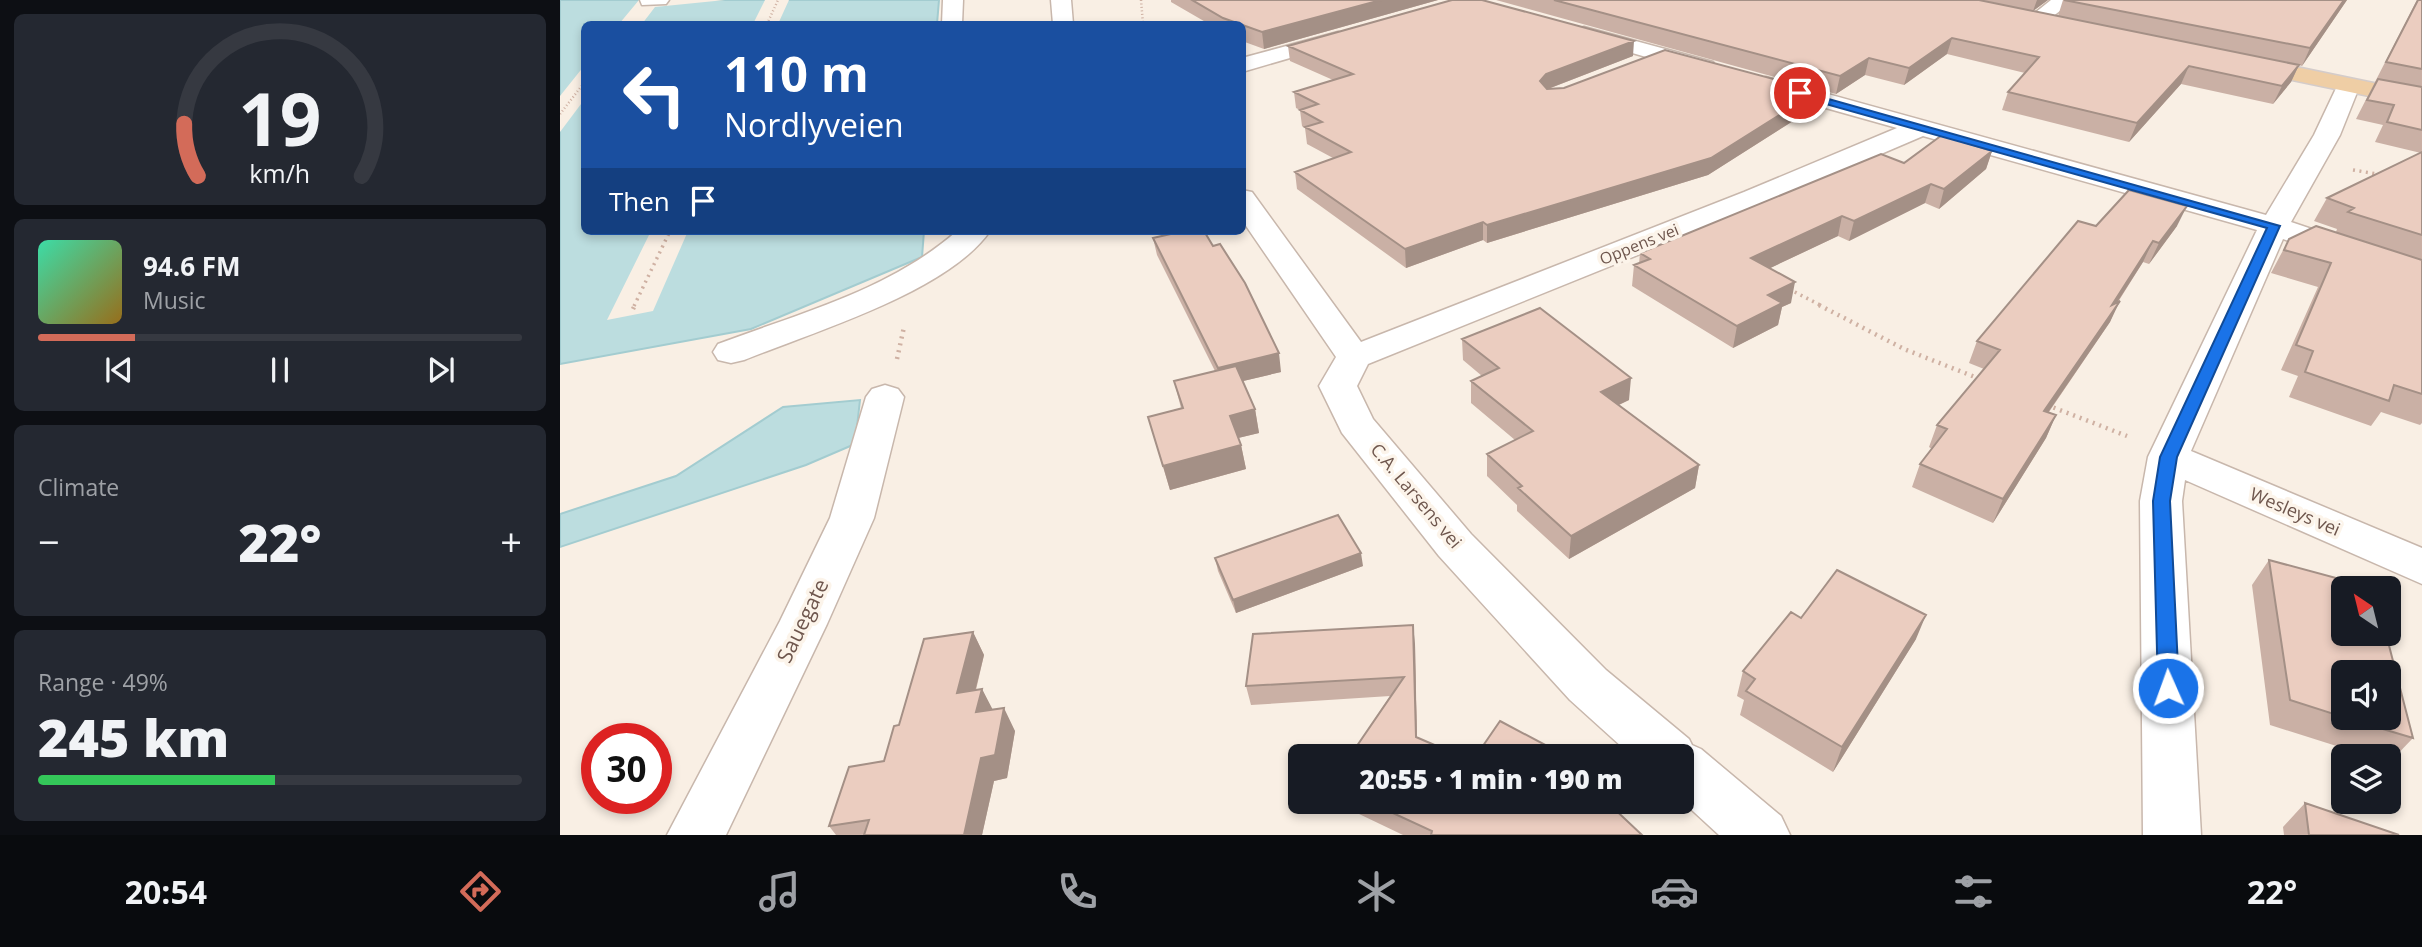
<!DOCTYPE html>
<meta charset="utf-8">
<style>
:root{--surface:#171b24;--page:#242831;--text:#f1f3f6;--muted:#9ea1a6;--line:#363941;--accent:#d36b59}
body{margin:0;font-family:"Open Sans",sans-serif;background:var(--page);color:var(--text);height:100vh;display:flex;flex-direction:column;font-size:26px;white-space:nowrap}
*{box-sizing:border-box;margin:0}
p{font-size:23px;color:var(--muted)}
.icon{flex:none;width:38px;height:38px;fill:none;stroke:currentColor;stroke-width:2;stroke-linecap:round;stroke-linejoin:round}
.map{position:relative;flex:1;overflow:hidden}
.drawer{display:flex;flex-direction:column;gap:14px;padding:14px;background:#0d0f14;width:560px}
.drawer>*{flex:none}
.guide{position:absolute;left:21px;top:21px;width:665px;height:214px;border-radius:10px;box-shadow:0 4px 10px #0003;background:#1a4fa0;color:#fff;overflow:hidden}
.needle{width:46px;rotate:325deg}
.controls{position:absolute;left:1771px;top:576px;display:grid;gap:14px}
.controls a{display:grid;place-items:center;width:70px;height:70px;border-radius:10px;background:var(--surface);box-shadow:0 4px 10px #0003;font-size:35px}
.speed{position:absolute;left:21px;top:723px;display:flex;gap:14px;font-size:35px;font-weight:700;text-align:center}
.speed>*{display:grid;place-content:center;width:91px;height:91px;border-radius:50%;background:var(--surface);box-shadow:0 4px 10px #0003;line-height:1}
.speed .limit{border:10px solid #d22;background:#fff;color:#111}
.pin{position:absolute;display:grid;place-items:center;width:60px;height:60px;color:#fff;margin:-30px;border:4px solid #fff;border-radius:50%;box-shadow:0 2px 7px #0007}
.me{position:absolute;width:77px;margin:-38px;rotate:358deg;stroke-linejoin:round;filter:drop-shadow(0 0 5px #0008)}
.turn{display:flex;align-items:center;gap:24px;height:147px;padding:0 28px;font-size:32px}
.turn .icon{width:91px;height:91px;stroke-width:2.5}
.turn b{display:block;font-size:49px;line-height:60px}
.then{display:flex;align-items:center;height:66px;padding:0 28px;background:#0003;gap:14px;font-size:26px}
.big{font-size:52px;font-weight:800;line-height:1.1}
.drawer .tile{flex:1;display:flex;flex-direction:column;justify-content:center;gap:10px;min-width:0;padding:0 24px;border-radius:10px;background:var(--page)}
.drawer .dial{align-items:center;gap:0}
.dial svg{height:182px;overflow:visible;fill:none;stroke:var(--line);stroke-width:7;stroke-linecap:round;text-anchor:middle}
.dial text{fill:var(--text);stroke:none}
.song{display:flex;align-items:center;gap:21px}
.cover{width:84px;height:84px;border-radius:10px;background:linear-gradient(135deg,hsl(160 70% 55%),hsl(40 70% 35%))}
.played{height:7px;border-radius:4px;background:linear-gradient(90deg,var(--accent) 20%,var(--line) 20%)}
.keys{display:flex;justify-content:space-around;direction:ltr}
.heat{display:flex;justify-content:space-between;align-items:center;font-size:38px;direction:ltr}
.charge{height:10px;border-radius:5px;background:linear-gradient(90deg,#34c759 49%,var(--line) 0)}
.trip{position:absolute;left:728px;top:744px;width:406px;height:70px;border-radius:10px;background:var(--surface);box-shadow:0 4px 10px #0003;font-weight:800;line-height:70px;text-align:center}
.menu{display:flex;height:112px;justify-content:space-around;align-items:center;background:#090b0e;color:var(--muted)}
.menu .icon{width:49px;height:49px}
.menu .on{color:var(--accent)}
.menu b{font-size:32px;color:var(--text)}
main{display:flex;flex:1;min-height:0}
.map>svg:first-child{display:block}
.water{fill:#bcdddf;stroke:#a3ccd0;stroke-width:2}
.pier{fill:#f9efe4}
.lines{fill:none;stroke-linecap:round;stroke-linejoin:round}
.minor-casing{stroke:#c8b7ac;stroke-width:3}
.major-casing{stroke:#d4ccca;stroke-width:3}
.path-far2{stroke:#cfb1a3;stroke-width:2.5;stroke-dasharray:1 2.5;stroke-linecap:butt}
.path-far1{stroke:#cfb1a3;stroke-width:3.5;stroke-dasharray:2 4.5;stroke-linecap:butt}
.path{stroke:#cfb1a3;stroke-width:4.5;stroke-dasharray:2 5;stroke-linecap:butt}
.minor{fill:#fff;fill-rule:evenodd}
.major{fill:#efcea5;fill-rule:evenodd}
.wall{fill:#cab0a5;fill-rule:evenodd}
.shaded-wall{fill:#a49086}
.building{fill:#ebcdc0;stroke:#a49086;stroke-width:2}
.route{fill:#1a73e8;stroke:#114b97;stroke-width:2}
.labels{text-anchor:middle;stroke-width:7;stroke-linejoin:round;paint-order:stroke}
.far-street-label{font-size:16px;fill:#6e564d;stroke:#fcf4ea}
.street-label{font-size:18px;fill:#6e564d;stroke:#fcf4ea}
.near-street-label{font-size:21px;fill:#6e564d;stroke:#fcf4ea}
</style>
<main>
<section class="drawer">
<div class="tile dial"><svg viewBox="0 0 100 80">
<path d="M14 69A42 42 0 1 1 86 69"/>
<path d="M14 69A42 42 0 0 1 8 46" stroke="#d36b59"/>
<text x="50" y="56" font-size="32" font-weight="700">19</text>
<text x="50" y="72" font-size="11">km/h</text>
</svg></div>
<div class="tile">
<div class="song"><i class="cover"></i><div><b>94.6 FM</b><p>Music</p></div></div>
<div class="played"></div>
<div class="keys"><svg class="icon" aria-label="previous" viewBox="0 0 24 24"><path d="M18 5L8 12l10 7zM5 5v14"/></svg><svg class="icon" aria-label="pause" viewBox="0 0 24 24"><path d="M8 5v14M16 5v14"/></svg><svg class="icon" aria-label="next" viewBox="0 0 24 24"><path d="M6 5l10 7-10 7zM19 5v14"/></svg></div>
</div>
<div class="tile"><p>Climate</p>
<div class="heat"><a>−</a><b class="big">22°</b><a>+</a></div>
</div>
<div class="tile"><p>Range · 49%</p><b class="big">245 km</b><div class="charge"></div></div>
</section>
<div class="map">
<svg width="1862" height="835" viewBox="0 0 1862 835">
<rect width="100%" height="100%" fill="#f9efe4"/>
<!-- water -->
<path class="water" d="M0 0H379L377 24H24V231H364L362 257 191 329 0 364Z
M300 400 295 444 246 465 0 547V514L116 476 223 407Z"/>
<!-- pier -->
<path class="pier" d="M79 0H165L95 7 82 24H59Z
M205 0H229L218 24H193Z
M24 66V100L0 132V96Z
M91 231H128L93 311 47 320Z"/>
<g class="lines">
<defs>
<path id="minor" d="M80 0H109L106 4 82 5Z
M383 0H403L402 24H382Z
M491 0H511L513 24H493Z
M1491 0H1514L1483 24H1469L1466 20Z
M1024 27 1153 62 1156 67 1153 72 1145 74 1017 37 1014 33 1017 29Z
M778 32 785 34 788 38 785 42 682 72V58Z
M1206 77 1706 215 1754 135 1780 80H1796L1800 85 1780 135 1731 222 1862 266V287L1723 239 1631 451 1862 548V584L1625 480 1622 501 1641 835H1583L1580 501 1588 457 1697 230 1363 136 1204 204 808 364 797 386 813 419 911 534 1046 670 1129 739 1132 745 1141 749 1221 816 1230 835H1159L1122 801V756H1072L1010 700 879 556 782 433 759 386 776 357 682 220V190L692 192 801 342 1184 192 1337 128 1198 89 1194 84 1198 79Z
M397 231H430C388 292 253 332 184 360L171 363 158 360 153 352 158 344C240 313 330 290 397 231Z
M325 385 338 389 344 397 314 518 267 624 166 835H107L220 621 270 518 306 397 312 389Z"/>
<path id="major" d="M1683 56 1862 93V107L1675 68 1672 63 1675 58Z"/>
</defs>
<!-- minor casing -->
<use href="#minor" class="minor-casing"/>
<!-- major casing -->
<use href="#major" class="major-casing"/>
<!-- path-far2 -->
<path class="path-far2" d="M581 0 583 24
M207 24 218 0
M0 114 24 83"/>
<!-- path-far1 -->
<path class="path-far1" d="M1793 170 1823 175
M1229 289 1262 306
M74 306 110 231"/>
<!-- path -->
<path class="path" d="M1259 305 1344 349 1420 379
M73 309 75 305
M337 359 344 327
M1487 405 1567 436"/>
<!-- minor -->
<use href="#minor" class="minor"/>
<!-- major -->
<use href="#major" class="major"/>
</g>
<!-- wall -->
<path class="wall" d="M611 0H878L704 49 682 41V24H649L611 2Z
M936 0H1419L1498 16 1503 0H1787L1742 66 1739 65 1731 82 1713 104 1621 84 1569 142 1442 110 1448 92 1465 73 1387 54 1344 85 1305 75 1276 94Z
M1421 0H1488L1473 11Z
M1857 0H1862V423L1860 425 1821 412 1811 426 1729 397 1738 376 1721 370 1758 287 1711 273 1729 239 1776 232 1777 229 1754 221 1767 198 1861 153 1815 142 1823 125 1796 119Z
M728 46 1073 56 988 89 1258 91 1255 107 1148 175 927 243 923 240 846 268 737 189 735 172 773 158 747 144 745 128 742 126 740 110 736 108 734 92 773 80 730 61Z
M1432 151 1426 169 1379 209 1365 203 1289 241 1278 236 1210 268 1231 303 1222 307 1218 325 1173 348 1072 286 1074 265 1079 264 1080 253 1344 163Z
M1536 226H1617L1589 264 1583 262 1558 302 1550 322 1489 412 1496 415 1486 438 1433 523 1352 487 1360 464 1372 449 1369 447 1377 425 1424 369 1409 363 1417 341Z
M593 238 721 372 683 381 695 409 699 433 678 438 681 445 686 469 610 490 588 417 621 408 614 381 655 371 597 255Z
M902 339 1069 400 1059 405 1139 465 1135 488 1009 559 957 511V505L927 476V454L955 440 911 403V381L922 376 903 360Z
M655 558 803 566 676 613 658 571Z
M1709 560 1853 738 1829 763V756H1808L1710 725 1692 585ZM1783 672 1829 718H1783Z
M1241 618 1356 639 1273 772 1180 715 1184 700 1177 696 1183 671Z
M413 632 424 655 416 690 422 689 432 710 455 731 447 778 434 781 422 835H276L269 826 324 761Z
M855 644 857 737 790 756 830 696 691 705 686 686Z
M774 802H1049V803L1082 835H843Z
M1745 803 1839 835H1724L1723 827Z"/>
<!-- shaded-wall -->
<path class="shaded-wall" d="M821 0H878L704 49 702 32Z
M1477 0H1488L1473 11Z
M1784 0H1787L1742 66 1750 48Z
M1392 38 1387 54 1344 85 1349 68Z
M1074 41 1073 56 985 90 980 81 986 74Z
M1309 58 1305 75 1276 94 1280 76Z
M1739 65 1731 82 1713 104 1722 86Z
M1629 66 1621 84 1569 142 1577 123Z
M1258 91 1255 107 1148 175 927 243V225Z
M1432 151 1426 169 1379 209 1384 189Z
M1371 184 1365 203 1289 241 1294 221Z
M1627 206 1617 226 1589 264 1599 243Z
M1282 216 1278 236 1187 279 1191 258Z
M923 222V240L846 268 845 249Z
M1593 241 1583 262 1542 326 1552 305Z
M1235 282 1231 303 1222 307 1218 325 1173 348 1177 326 1208 295Z
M1560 301 1550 322 1474 433 1484 411Z
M719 353 721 372 662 386 658 368Z
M1071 378 1069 400 1039 414 1041 392Z
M695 409 699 433 674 439 670 416Z
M1496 415 1486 438 1433 523 1443 499Z
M681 445 686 469 610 490 603 466Z
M1139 465 1135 488 1009 559 1011 536Z
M801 553 803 566 676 613 673 600Z
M1366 615 1356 639 1273 772 1282 747Z
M853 625 855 644 857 755 856 737Z
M413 632 424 655 409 716 397 693Z
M422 689 434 712H416Z
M444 708 455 731 447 778 434 781 422 835H404L421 758Z"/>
<!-- building -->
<path class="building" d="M632 0H821L702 32 663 18Z
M892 0H922L1074 41 986 74 980 81 987 89 1004 88 1105 50 1258 91 1151 158 927 225 923 222 845 249 735 172 791 152 745 127 762 122 740 110 758 104 734 92 793 74 728 46Z
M994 0H1419L1739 65 1722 86 1629 66 1577 123 1448 92 1479 57 1392 38 1349 68 1309 58 1280 76Z
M1504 0H1784L1750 48Z
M1858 0H1862V69L1826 62Z
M1818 79 1862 87V130L1827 122 1834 105 1807 100Z
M1382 135 1432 151 1384 189 1371 184 1294 221 1282 216 1191 258 1235 282 1208 295 1222 303 1177 326 1074 265 1090 259 1080 253 1321 154 1344 163Z
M1862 152V235L1788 212 1794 208 1767 198Z
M1569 190 1627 206 1599 243 1593 241 1552 305 1560 301 1484 411 1496 415 1443 499 1360 464 1387 429 1377 425 1440 350 1417 341 1518 221 1536 226Z
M1756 226 1862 260V394L1834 385 1829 401 1745 372 1753 351 1736 345 1771 263 1724 250 1729 239Z
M624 231H644L653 246 660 244 685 283 719 353 658 368 593 238Z
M980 308 1071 378 1041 392 1139 465 1011 536 958 488 962 486 927 454 973 431 911 381 939 368 902 339Z
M676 366 695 409 670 416 681 445 603 466 588 417 623 408 614 381Z
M778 515 801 553 673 600 655 558Z
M1709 560 1813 588H1783V634H1826L1853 738 1786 718H1829V672H1783V717L1730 700Z
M1277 570 1366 615 1282 747 1186 691 1195 679 1183 671 1231 612 1241 618Z
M853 625 856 737 900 756H790L844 677 686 686 693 634Z
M413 632 397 693 422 689 416 712 444 708 435 755 421 758 404 835H304L309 820 269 826 289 767 324 761 334 726 339 725 364 639Z
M940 721 1006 756H916Z
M809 802H1047L1082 835H871L872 831Z
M1745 803 1839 835H1749Z"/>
<!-- route -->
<path class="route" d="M1240 91 1720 226 1617 457 1610 501 1619 688 1616 694 1608 697 1601 694 1598 688 1593 501 1600 457 1707 228 1237 96 1235 93Z"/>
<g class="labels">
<!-- far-street labels -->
<g class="far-street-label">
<text transform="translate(1079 244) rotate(-22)" y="6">Oppens vei</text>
</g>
<!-- street labels -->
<g class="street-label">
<text transform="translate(856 496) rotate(50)" y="6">C.A. Larsens vei</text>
<text transform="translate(1735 512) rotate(23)" y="6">Wesleys vei</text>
</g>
<!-- near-street labels -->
<g class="near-street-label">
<text transform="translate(243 621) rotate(-64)" y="7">Sauegate</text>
</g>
</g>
</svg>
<div class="controls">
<a><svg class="needle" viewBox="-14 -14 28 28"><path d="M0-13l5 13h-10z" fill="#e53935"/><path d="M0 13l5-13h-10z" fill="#9ea1a6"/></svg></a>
<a><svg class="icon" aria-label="sound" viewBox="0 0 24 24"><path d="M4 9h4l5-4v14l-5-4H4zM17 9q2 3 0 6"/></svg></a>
<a><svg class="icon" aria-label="layers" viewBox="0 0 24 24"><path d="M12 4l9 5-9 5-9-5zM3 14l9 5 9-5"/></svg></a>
</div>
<div class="speed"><div class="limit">30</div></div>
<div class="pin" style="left:1240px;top:93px;background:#d93025"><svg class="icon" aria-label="arrive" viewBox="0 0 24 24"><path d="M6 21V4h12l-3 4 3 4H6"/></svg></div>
<svg class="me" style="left:1608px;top:688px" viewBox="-20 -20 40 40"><circle r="17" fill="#1a73e8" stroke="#fff" stroke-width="3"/><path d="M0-11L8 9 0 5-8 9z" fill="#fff"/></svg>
<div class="trip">20:55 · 1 min · 190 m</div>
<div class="guide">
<div class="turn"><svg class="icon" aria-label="left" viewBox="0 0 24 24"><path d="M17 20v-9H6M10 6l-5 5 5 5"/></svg><div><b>110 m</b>Nordlyveien</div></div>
<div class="then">Then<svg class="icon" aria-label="arrive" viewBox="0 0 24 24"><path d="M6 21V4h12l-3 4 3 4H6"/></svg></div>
</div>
</div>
</main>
<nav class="menu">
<b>20:54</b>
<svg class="icon on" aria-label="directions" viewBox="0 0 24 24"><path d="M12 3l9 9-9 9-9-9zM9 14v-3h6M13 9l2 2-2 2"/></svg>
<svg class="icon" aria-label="music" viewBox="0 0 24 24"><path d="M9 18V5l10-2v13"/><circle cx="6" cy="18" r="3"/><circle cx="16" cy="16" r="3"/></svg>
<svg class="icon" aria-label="phone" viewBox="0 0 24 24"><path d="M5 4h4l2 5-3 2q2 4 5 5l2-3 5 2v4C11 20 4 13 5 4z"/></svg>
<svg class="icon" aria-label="climate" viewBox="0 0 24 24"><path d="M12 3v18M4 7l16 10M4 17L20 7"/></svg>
<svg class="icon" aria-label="car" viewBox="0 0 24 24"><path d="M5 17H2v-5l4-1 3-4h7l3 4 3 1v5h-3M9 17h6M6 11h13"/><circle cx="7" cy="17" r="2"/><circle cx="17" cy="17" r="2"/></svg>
<svg class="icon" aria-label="filters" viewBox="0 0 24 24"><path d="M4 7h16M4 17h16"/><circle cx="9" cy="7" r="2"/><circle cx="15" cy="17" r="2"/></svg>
<b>22°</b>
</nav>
